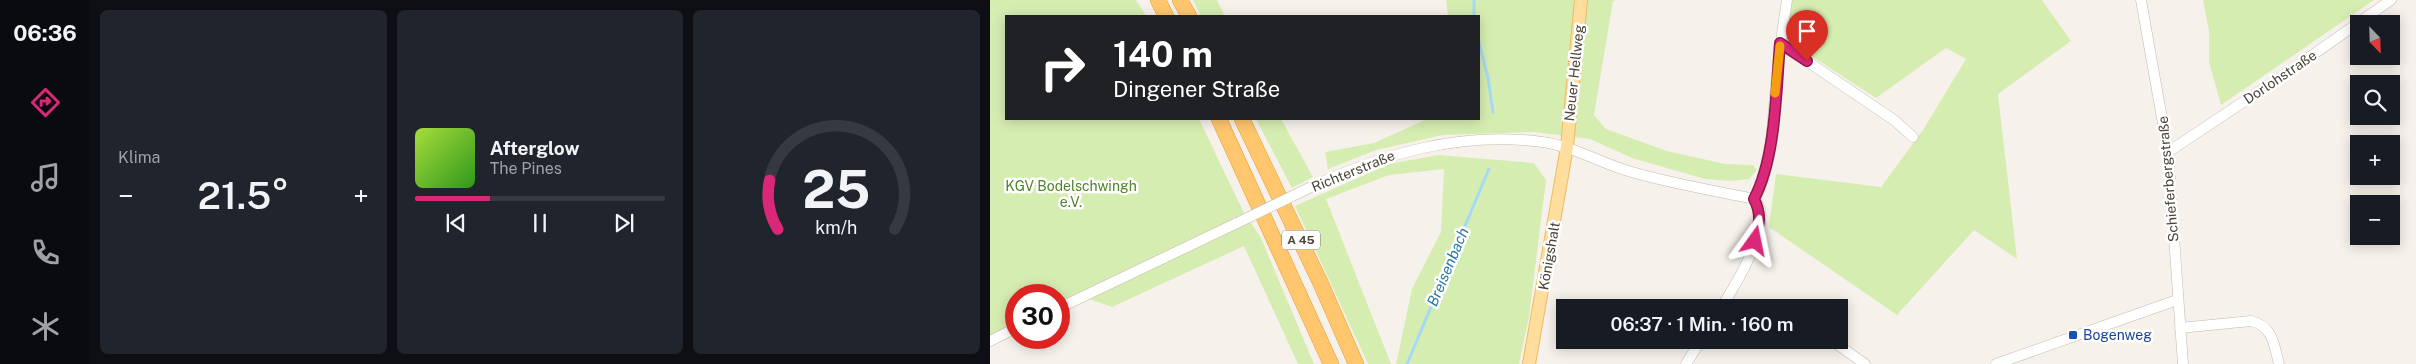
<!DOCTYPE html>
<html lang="de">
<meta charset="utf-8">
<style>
:root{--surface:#171b24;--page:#20242c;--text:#f1f3f6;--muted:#9ea1a6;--line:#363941;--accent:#db2777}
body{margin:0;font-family:"Public Sans",sans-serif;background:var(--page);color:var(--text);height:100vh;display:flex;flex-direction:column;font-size:19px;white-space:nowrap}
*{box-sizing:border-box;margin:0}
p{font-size:16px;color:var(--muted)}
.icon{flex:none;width:28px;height:28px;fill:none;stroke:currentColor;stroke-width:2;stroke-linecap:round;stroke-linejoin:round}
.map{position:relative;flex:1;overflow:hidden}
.panel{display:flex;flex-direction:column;gap:10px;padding:10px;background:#0d0f14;width:900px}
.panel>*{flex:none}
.banner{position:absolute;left:15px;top:15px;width:475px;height:105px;border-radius:0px;box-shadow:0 2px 12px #0003;background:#202124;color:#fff;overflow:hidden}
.needle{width:32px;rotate:157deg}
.fabs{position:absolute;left:1360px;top:15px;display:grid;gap:10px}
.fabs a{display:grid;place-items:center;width:50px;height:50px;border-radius:0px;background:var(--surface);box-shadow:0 2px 12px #0003;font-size:25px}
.speed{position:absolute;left:15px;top:284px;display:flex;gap:10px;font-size:25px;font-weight:700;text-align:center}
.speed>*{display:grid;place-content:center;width:65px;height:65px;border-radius:50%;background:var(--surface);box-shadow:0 2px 12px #0003;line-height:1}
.speed .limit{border:8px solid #d22;background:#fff;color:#111}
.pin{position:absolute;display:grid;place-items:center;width:42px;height:42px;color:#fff;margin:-51px -21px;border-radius:50% 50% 50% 0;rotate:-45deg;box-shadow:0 0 5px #0007}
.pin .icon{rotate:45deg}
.me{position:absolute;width:55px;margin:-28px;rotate:12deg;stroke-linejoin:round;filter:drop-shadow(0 0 4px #0008)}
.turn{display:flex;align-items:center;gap:18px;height:105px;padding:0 25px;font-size:22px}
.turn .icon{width:65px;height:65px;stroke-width:2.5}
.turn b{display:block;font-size:35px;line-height:42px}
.big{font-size:38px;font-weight:600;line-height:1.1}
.panel .card{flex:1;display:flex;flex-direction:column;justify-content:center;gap:8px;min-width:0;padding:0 18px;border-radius:8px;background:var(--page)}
.panel .dial{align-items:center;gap:0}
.dial svg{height:130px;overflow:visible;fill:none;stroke:var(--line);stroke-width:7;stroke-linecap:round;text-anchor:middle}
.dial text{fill:var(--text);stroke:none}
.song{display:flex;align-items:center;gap:15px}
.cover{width:60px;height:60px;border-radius:8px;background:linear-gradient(135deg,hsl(80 70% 55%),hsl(110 70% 35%))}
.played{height:5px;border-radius:2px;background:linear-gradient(90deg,var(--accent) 30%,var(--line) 30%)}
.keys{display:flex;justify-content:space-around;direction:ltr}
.heat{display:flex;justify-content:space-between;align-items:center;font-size:28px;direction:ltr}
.panel .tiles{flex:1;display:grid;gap:10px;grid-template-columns:repeat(3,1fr)}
.trip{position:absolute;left:566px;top:299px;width:292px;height:50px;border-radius:0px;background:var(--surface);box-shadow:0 2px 12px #0003;font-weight:600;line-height:50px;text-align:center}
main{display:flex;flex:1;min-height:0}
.menu{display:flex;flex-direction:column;width:90px;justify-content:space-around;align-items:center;background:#090b0e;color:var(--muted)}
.menu .icon{width:35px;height:35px}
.menu .current{color:var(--accent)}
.menu b{font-size:22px;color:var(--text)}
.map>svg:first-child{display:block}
.green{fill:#d6edb2}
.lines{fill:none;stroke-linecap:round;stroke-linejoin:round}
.stream{stroke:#a5daf6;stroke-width:3}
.minor-casing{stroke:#c3baad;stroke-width:11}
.major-casing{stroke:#ecbb63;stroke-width:14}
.highway-casing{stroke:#e89b33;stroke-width:16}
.minor{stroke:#fff;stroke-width:10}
.major{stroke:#ffdd9c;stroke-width:12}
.highway{stroke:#ffc66e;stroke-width:15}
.minor-bridge-casing{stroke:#c3baad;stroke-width:11;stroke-linecap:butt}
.minor-bridge{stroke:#fff;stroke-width:10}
.route-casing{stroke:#8e194d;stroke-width:12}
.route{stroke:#db2777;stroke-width:9}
.slow{stroke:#f59e0b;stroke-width:9}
.transit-dot{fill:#1a4fb4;stroke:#fff;stroke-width:2}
.labels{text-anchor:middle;stroke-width:5;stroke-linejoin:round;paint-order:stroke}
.shield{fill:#fff;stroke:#827b74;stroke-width:1}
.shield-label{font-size:12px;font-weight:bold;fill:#4c4338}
.street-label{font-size:14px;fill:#4c4338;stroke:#fff}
.park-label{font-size:14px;fill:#4f8326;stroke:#fff}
.transit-label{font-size:14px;fill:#164399;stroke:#fff;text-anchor:start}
.water-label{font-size:15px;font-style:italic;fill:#2578a7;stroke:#fff}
</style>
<main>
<nav class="menu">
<b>06:36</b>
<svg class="icon current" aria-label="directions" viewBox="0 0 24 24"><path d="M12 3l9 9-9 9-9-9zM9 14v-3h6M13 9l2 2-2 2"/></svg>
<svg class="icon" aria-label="music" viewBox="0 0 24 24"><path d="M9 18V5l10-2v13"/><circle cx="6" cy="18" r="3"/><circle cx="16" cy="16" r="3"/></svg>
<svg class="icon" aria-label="phone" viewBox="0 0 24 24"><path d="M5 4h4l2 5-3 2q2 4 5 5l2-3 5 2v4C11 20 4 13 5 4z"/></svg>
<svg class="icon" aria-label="climate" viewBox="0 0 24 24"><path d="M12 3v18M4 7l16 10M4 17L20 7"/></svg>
</nav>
<section class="panel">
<div class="tiles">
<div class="card"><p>Klima</p>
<div class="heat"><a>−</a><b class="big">21.5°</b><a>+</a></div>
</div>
<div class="card">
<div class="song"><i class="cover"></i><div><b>Afterglow</b><p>The Pines</p></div></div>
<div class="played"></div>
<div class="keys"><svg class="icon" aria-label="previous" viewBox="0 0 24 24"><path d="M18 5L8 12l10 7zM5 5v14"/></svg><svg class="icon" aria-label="pause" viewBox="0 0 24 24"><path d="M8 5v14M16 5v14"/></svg><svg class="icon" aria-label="next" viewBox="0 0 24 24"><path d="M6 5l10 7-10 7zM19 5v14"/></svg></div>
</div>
<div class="card dial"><svg viewBox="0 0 100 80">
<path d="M14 69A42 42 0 1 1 86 69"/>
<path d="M14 69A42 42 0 0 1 9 39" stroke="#db2777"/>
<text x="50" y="56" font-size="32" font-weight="700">25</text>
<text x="50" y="72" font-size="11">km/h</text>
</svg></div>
</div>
</section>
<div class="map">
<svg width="1426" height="364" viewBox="0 0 1426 364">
<rect width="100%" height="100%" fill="#f6f2eb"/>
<!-- green -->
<path class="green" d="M0 0H146L156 16H16V119H209L253 211 271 238 324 364H308L254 246 122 307 93 297 69 308V295H26V328L0 337Z
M203 0H227L235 16H211Z
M456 0H626L623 1 604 115 616 129 677 151 735 164 763 165 767 170 759 179 741 181 715 179 642 158 600 139 544 132 453 135 386 150 338 169 335 152 384 143 437 119H489V16H458Z
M801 0H1052L1081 41 1008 94 1027 259 984 230 907 315 779 227 786 174 891 187 933 130 976 59 956 48 886 98 795 39Z
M1213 0H1384L1231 105 1219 62V30Z
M266 119H291L323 177 302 188Z
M448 155 544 163 556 180 539 317 529 364H406L422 289 451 232 454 169 399 175 336 199 401 364H378L305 206 399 164Z"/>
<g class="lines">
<!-- stream -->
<path class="stream" d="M484 16V0
M489 43 498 78 503 112
M417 364 499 169"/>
<defs>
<path id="minor" d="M1151 0 1178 152 1193 364
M790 43 904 120 923 137
M1178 152 1294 75 1401 0
M321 187C394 154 470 131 552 142 582 146 607 161 635 170 677 183 721 190 765 199
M765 199C781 167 782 130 785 95 788 63 792 32 797 0
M69 308 247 223
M731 308C745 286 776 236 770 209 769 206 766 202 765 199
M1190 328 1261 321C1283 326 1284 345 1289 364
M841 340 875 364
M0 341 26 328
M696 364 711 340
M1006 364 1187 300"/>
<path id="major" d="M539 364 577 147 591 0"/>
<path id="highway" d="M168 0 176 16
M190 0 199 16
M229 119 341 364
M252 119 331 284 366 364"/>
</defs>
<!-- minor casing -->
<use href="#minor" class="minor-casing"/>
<!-- major casing -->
<use href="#major" class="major-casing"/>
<!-- highway casing -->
<use href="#highway" class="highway-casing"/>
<!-- minor -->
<use href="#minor" class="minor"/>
<!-- major -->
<use href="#major" class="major"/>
<!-- highway -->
<use href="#highway" class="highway"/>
<defs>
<path id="minor-bridge" d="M247 223 321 187"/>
</defs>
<!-- minor-bridge casing -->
<use href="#minor-bridge" class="minor-bridge-casing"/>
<!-- minor-bridge -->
<use href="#minor-bridge" class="minor-bridge"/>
</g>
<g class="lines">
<defs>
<path id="route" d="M765 241C769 225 772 214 764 199 786 157 786 91 790 43L817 61"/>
</defs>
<!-- route casing -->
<use href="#route" class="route-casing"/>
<!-- route -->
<use href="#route" class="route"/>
<!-- slow -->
<path class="slow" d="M785 93 790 46"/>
</g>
<!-- markers -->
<rect class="transit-dot" x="1078" y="330" width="10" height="10" rx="2.5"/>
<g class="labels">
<!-- shield labels -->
<rect class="shield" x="292" y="230.5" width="38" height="19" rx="4"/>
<g class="shield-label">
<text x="311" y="244">A 45</text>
</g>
<!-- street labels -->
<g class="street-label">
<text transform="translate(584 73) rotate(-84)" y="5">Neuer Hellweg</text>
<text transform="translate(1290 77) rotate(-34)" y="5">Dorlohstraße</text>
<text transform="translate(363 171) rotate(-22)" y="5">Richterstraße</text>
<text transform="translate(1178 179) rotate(-95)" y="5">Schieferbergstraße</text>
<text transform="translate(559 256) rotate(-80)" y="5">Königshalt</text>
</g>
<!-- park labels -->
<g class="park-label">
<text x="81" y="191">KGV Bodelschwingh<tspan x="81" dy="16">e.V.</tspan></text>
</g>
<!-- transit labels -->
<g class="transit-label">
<text x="1093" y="340">Bogenweg</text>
</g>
<!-- water labels -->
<g class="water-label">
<text transform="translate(458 267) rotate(-67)" y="5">Breisenbach</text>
</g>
</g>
</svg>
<div class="fabs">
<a><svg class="needle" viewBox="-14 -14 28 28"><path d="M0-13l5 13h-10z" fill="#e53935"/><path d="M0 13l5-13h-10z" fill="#9ea1a6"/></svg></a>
<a><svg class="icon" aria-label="search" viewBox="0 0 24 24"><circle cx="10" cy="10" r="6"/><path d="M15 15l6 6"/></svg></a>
<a>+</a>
<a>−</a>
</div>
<div class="speed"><div class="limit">30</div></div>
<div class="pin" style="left:817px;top:61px;background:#d93025"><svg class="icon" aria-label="arrive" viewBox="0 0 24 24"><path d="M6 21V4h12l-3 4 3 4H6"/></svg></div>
<svg class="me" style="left:765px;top:241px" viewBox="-20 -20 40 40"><path d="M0-17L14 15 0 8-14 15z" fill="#db2777" stroke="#fff" stroke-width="4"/></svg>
<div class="trip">06:37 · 1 Min. · 160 m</div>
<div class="banner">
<div class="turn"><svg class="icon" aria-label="right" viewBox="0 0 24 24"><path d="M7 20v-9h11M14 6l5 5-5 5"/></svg><div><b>140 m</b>Dingener Straße</div></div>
</div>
</div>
</main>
